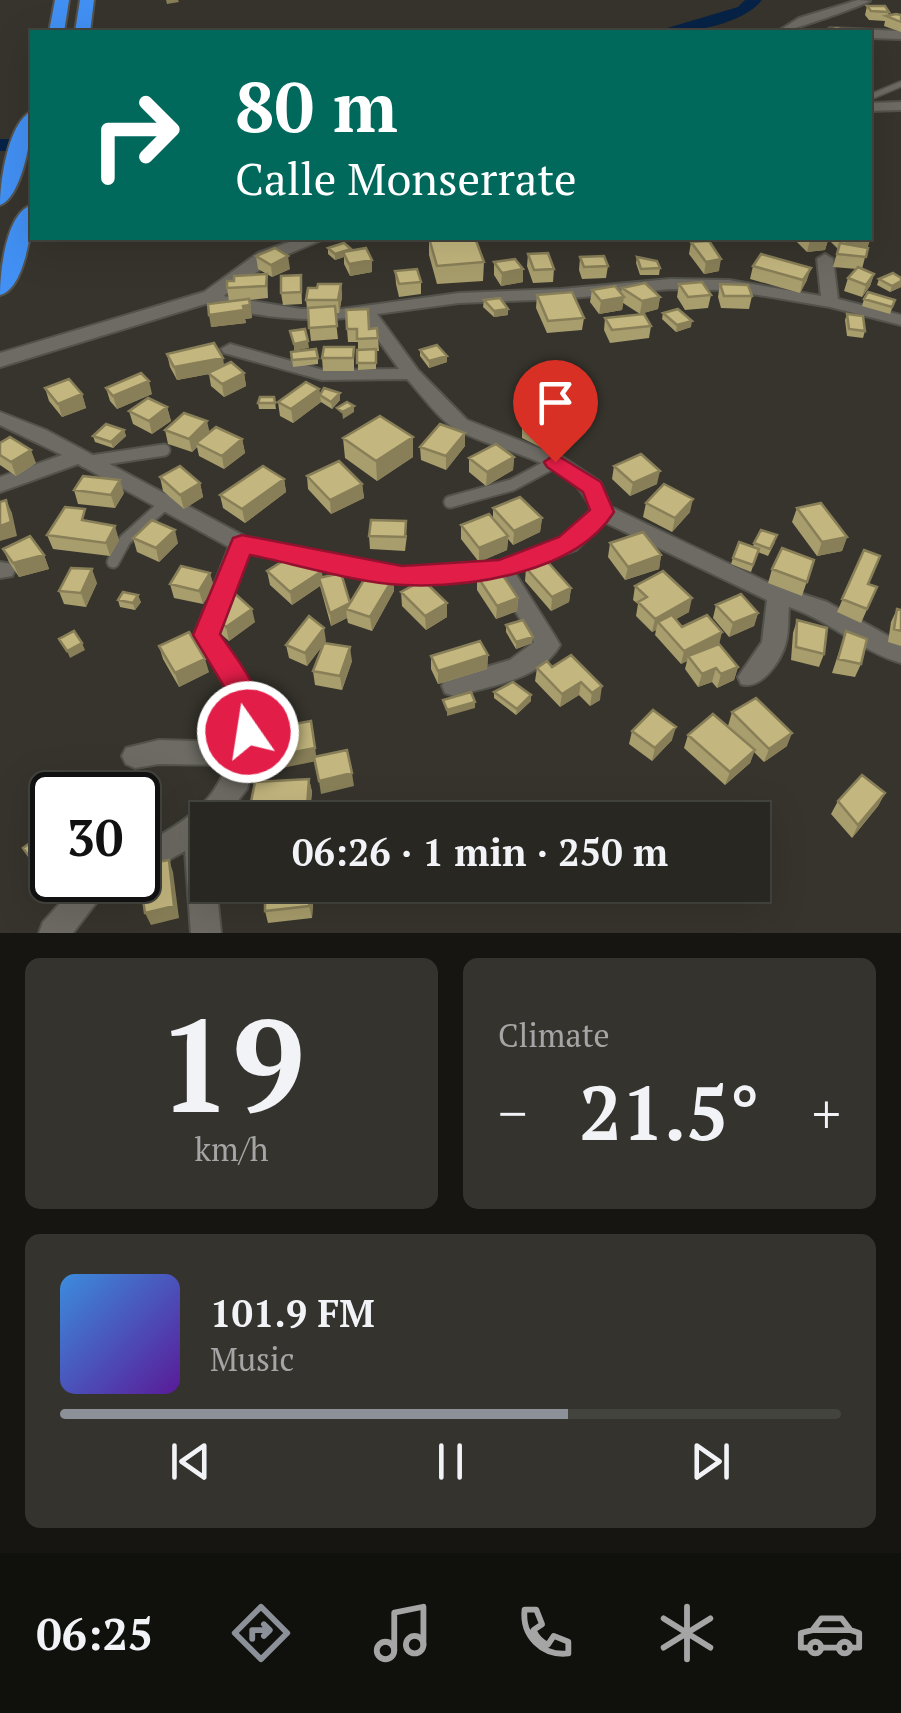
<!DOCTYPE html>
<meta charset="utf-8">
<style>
:root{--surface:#282721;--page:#34332e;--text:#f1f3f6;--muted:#a5a5a5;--line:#44443f;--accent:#8c9099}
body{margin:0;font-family:"PT Serif",serif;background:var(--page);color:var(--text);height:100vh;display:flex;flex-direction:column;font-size:38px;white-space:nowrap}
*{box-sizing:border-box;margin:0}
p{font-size:32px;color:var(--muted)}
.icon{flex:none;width:55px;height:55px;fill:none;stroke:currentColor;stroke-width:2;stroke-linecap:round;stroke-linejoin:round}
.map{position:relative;height:933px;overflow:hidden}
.details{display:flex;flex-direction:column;gap:25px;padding:25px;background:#161512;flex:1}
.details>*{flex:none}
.top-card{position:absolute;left:30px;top:30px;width:842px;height:210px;border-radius:0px;box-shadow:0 10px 40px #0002,0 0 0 2px var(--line);background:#00695c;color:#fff;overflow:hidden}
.speed{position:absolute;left:30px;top:772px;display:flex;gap:20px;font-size:50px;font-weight:700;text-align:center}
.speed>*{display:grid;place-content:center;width:130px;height:130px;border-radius:50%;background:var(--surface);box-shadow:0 10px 40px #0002,0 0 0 2px var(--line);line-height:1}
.speed .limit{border:5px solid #111;border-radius:15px;background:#fff;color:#111}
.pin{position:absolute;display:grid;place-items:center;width:85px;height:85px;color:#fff;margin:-102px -42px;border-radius:50% 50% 50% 0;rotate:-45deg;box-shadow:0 0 10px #0007}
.pin .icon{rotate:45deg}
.me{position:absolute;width:110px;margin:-55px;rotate:347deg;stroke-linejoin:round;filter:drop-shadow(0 0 8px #0008)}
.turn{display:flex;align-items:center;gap:35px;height:210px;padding:0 40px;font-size:45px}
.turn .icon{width:130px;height:130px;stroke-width:2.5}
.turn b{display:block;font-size:70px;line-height:85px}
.big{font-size:75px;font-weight:700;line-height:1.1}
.details .tile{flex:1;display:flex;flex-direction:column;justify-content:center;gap:15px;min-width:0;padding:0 35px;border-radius:15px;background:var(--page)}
.details .dial{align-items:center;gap:0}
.dial b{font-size:130px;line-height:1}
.song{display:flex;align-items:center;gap:30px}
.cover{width:120px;height:120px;border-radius:15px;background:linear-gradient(135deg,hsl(210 70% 55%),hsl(270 70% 35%))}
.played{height:10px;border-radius:5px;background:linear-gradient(90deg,var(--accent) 65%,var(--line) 65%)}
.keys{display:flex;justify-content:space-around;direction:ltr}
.heat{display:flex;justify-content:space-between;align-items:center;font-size:55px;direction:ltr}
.details .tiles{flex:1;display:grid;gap:25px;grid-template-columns:1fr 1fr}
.tile:last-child{grid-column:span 2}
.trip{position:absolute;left:190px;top:802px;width:580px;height:100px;border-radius:0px;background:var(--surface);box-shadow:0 10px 40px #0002,0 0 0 2px var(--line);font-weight:700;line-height:100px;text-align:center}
.dock{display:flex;height:160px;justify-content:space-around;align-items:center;background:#10100d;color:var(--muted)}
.dock .icon{width:70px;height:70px}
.dock .active{color:var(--accent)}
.dock b{font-size:45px;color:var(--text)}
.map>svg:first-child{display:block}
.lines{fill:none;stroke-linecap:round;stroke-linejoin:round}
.river{fill:#062246;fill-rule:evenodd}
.service-far1-casing{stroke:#53524b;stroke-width:8}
.service-casing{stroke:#53524b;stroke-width:15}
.minor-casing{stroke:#53524b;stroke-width:4}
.tertiary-casing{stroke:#53524b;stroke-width:4}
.motorway-casing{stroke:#53524b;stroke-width:4}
.service-far1{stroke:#6d6b63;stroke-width:5}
.service{stroke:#6d6b63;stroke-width:11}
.minor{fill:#6d6b63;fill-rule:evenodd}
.tertiary{fill:#6d6b63;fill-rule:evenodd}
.motorway{fill:#4290f4;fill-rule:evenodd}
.wall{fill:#a89d6c}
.shaded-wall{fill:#887f58}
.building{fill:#c3b67e;stroke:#887f58;stroke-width:2.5}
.route{fill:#e11d48;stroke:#92132f;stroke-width:2.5}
</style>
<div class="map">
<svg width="901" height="933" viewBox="0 0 901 933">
<rect width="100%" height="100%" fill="#36342c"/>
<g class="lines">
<!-- river -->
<path class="river" d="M745 0H762C741 26 685 34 654 32L738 7Z
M0 139H32V151H0Z"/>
<defs>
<path id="service-far1" d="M870 97 901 84"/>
<path id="service" d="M85 462 164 450
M450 502 512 485 555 462
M113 562 125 540 165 504"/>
<path id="minor" d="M858 0 870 1C859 7 786 33 777 32L799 18Z
M901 102V110L870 111V103Z
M825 254 833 259 838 299 901 315V325L830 307 729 290 670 289 561 299 459 303 377 314 418 370 467 420 562 457 600 482 611 507 769 583 827 602 901 643V663C860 651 829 620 789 607 788 618 789 631 786 642 782 660 761 691 741 684L738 677 762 642 767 600 604 522 576 550 515 573 556 638 560 645C541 680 489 686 454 696L445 693 442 686 445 679 510 660 534 642 495 578 402 584 248 553 218 634 258 696 261 732 247 789 223 820H208V885H216L221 933H191L185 851 138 877V848C173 828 214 807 226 765L159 764 135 768 126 764 122 756 126 748 159 740 232 742C244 700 213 670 194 635L229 547 78 464 0 492V477L62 455 0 425V412L46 430 246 537 402 568 499 561 560 538 591 510C573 458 499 454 456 429 438 419 422 395 407 379L322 380 224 353 221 349 230 344 323 370 399 369 361 316C316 323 247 319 205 299V293L301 309H342L459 293 561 289 670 279 729 280 821 296 817 259Z
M0 562 12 564 15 570 12 576 0 578Z
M81 880H124L119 890 96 903 73 933H39L43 922Z"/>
<path id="tertiary" d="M830 28 901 31V39L870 38V32H824Z
M301 238H326L272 261 218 300 0 367V353L204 292 258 253Z"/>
<path id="motorway" d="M55 0H69L64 32H49Z
M80 0H94L90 32H75Z
M32 111C33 133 22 198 0 205 0 182 8 122 32 111Z
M32 205C33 226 25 289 0 295 0 272 6 212 32 205Z"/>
</defs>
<!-- service-far1 casing -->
<use href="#service-far1" class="service-far1-casing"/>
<!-- service casing -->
<use href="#service" class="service-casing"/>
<!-- minor casing -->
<use href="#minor" class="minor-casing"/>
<!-- tertiary casing -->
<use href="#tertiary" class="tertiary-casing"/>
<!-- motorway casing -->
<use href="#motorway" class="motorway-casing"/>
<!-- service-far1 -->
<use href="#service-far1" class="service-far1"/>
<!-- service -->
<use href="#service" class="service"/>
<!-- minor -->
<use href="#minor" class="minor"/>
<!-- tertiary -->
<use href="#tertiary" class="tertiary"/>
<!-- motorway -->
<use href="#motorway" class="motorway"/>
</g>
<!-- wall -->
<path class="wall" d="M867 6 889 12 888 16 901 15V32L884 26 885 21 869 20 865 15Z
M429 238 484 262 483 281 437 284 429 255Z
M795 238H870L862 269 874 274 870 286 862 297 844 291 848 278 857 269 833 267 838 249 828 239 825 250 807 252 794 239Z
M691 242 719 271 704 274 689 254Z
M328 248 351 249V251L372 260V272L350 276 344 264V257L335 260 328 254Z
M528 254 554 269 553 282 533 283 527 266Z
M256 256 290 269 272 277 258 269Z
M580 257 608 266 606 278 582 279 579 270Z
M637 257 660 268 659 275H640L636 263Z
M494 262 523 282 501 286 494 275Z
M753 266 807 280 800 293 750 279Z
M395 271 421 282V294L399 297 396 284Z
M267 274 268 298 249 300 252 318 245 319 246 323 211 327 244 300 229 301 227 288 234 281Z
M301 275 302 304 283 305 281 293Z
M901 278V287L890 292 877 285 879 279Z
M341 284 342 297 339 313H335L338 339 311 341 306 300 317 288Z
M679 284 711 295 708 308 685 310 677 297Z
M720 284 752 296 749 309 721 308 718 297Z
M622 288 660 297 658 309 640 314 623 303 622 310 599 314 590 302 592 290 621 293Z
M537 295 584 318 582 330 547 333 536 308Z
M864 299 895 300 890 314 862 306Z
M484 300 508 309V315L494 317 483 307Z
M663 313 691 327 676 332 662 319Z
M847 314 865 331 863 338 847 336 845 320Z
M605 318 651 326 649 338 610 343 604 330Z
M347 329H370L378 338 379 351H376V369L358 370V342H348Z
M354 347V371H323L322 358Z
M420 350 447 362 429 368 420 356Z
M291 352 318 358V364L293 367Z
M167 354 224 366 244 373 246 386 224 397 211 386 209 374 177 380 170 367Z
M45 388 82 394 86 408 62 417 49 401Z
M106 388 152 394 117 409 110 401Z
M319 389 320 395 340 400 332 409 321 402 293 423 280 416 278 402Z
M274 397 276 409H259L258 403Z
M167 407 171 421 152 434 133 424 129 411Z
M522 424 566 439 552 453 522 438Z
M124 430 126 436 113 448 95 442 93 436Z
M165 430 210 432 242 439 245 453 224 469 199 456 197 447 192 452 168 444Z
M343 438 413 457 377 481 345 458Z
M0 443 36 463 16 476 0 465Z
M465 446 446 470 421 460 420 447Z
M514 457 513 470 486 486 469 472V458Z
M614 466 657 484 630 496 612 479Z
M307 476 362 484 364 498 331 514 308 489Z
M160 477 200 483 203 497 184 509 163 491Z
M284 479 286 492 245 523 223 508 220 495Z
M74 490 124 493 115 508 78 504Z
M646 503 690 512 672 532 643 517Z
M493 508 542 518 540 532 513 545 508 539 507 550 479 562 461 539V525L493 518Z
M797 508 847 537 842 551 817 556 792 522Z
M90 521 119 540 110 556 53 549 47 535Z
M407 535 405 551 370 549 369 536Z
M133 538 178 543 159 562 137 552Z
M775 542 768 556 758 552 751 572 731 564 733 558 753 547 754 543Z
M610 543 661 555 659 569 625 580 608 557Z
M3 549 44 555 49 569 19 577 9 562Z
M864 550 868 584 877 587 861 623 837 612Z
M814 560 802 596 768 583 772 569Z
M526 568 571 588 569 602 551 611 525 581Z
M267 571 323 577 350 603 394 577V591L372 631 348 623 347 618 331 626 320 586 292 605 270 585Z
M477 576 518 598 517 611 496 619 477 590Z
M97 583 86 607 64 604 59 591Z
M170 584 214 586 203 604 174 598Z
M635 586 689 612 676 619 682 627 719 644 738 667 734 680 717 688 712 682 698 687 685 669 687 661 681 664 655 635 656 630 652 632 636 616 638 604 633 600Z
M401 592 447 603V617L426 630 402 606Z
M221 599 255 622 229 641 215 629 212 615 223 608Z
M118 600 141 602 135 610 120 607Z
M716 605 758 613 754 626 729 637 713 618Z
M897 609 901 610V646L888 642 891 622Z
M797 620 824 654 819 667 791 660 793 633Z
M506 625 532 643 516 649 506 632Z
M324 628V643L352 661 342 690 315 685 313 671 323 645 307 666 289 658 286 645Z
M846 631 861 664 855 677 832 673Z
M159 646 209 672 179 687 163 659Z
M488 655 487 669 438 684 431 669V656Z
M571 655 600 700 590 706 579 695 560 707 535 681 537 668 552 667Z
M494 692 531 701 516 715 494 698Z
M225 707 226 714 224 735H207L205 729Z
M732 712 787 746 764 762 754 752 750 763 725 785 684 748 688 735 735 733 728 726Z
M632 731 672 740 652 761 629 744Z
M309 779 312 792 309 820H254L250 807Z
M885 793 878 806 852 838 831 814 838 801Z
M314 889 312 918 268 923 265 911Z"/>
<!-- shaded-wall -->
<path class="shaded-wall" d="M166 0H178L179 2 167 4Z
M870 235H872L866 251 843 254 847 242 870 238Z
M829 238 825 250 807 252 810 240Z
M351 249V255L343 252 344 257 335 260V254Z
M288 256 290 269 272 277 271 265Z
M721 259 719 271 704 274 706 262Z
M372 260V272L350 276 349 264Z
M811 268 807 280 800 293 803 280Z
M523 269V282L501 286 502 273Z
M874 274 870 286 862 297 866 285Z
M901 281V287L890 292 892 286Z
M341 284 342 297 339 313 338 300Z
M624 297 622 310 599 314 601 301Z
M660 297 658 309 640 314 642 301Z
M250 305 252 318 245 319 246 323 211 327 209 315Z
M508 309V315L494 317V311Z
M692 321 691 327 676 332 677 325Z
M308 341 309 348 294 351V344Z
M447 356V362L429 368V361Z
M223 358 225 371 177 380 174 367Z
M244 373 246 386 224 397 222 384Z
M149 381 152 394 117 409 113 396Z
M319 389 321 402 293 423 291 409Z
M340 393V400L332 409 331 402Z
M82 394 86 408 62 417 58 404Z
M354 406V412L343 419 342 412Z
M167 407 171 421 152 434 149 421Z
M207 421 210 434 196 443 197 447 192 452 189 439Z
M568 426 566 439 552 453 554 439Z
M124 430 126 436 113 448 111 442Z
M465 433V446L446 470V456Z
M413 437V457L377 481 376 461Z
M242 439 245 453 224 469 222 456Z
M31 450 36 463 16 476 11 462Z
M514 457 513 470 486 486 487 472Z
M660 471 657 484 630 496 633 483Z
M284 479 286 492 245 523 242 509Z
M120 480 124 493 115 508 111 495Z
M200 483 203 497 184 509 180 495Z
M362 484 364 498 331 514 330 500Z
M693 499 690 512 672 532 675 518Z
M6 500 12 513 17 536 0 541V526Z
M542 518 540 532 513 545 514 531Z
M115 526 119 540 110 556 106 543Z
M175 530 178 543 159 562 156 548Z
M508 536 507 550 479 562V548Z
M847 537 842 551 817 556 822 542Z
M44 555 49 569 19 577 13 563Z
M661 555 659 569 625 580 628 567Z
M92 569 97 583 86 607 81 593Z
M322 571 323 584 319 578 320 586 292 605 290 592Z
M210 573 214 586 203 604 199 591Z
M394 577V591L372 631 370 617Z
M571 588 569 602 551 611 552 597Z
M138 595 141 602 135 610 133 603Z
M518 598 517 611 496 619 497 606Z
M692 598 689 612 662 627 658 622 656 630 652 632 655 619Z
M350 603 346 609 347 618 331 626 330 613Z
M447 603V617L426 630 425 616Z
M252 609 255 622 229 641 226 627Z
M758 613 754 626 729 637 733 623Z
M324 628 326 641 307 666 305 653Z
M722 632 719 645 688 656 687 661 681 664 684 651Z
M533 637 532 643 516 649V642Z
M82 643 85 650 70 658 67 651Z
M350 647 352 661 342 690 340 676Z
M488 655 487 669 438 684V671Z
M205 659 209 672 179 687 175 673Z
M738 667 734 680 717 688 721 674Z
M716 668 712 682 698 687 702 674Z
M581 682 579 695 560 707 562 694Z
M602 686 600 700 590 706 592 693Z
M531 695V701L516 715 517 709Z
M475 702V708L447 716V710Z
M225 707 226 714 224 735 222 728Z
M311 721 317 761 277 769 274 756Z
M676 727 672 740 652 761 655 748Z
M792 733 787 746 764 762 769 749Z
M755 750 750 763 725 785 730 772Z
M352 773 354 786 321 794 319 781Z
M309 779 312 792 309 820 307 807Z
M885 793 878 806 852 838 858 825Z
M169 860 173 872 179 918 151 925 145 913Z
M52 875V880H69L53 892 46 880Z
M311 885H313L314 889 312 918 309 906Z"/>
<!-- building -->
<path class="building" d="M867 6H885L889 12 871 11Z
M896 14 901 15V22L886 16Z
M837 28 849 32H821Z
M429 238H475L484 262 437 266Z
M808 238H829L810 240Z
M842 238H868L870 239 847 242Z
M709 241 721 259 706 262 691 242Z
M344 243 351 249 335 254 328 248Z
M840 243 868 248 866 257 837 254Z
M275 248 288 256 271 265 256 256Z
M366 248 372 260 349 264 343 252Z
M548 253 554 269 534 270 528 254Z
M761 254 811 268 803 280 753 266Z
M604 256 608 266 584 267 580 257Z
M637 257 657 261 660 268 641 269Z
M515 259 523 269 502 273 494 262Z
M858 267 874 274 866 285 848 278Z
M417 269 421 282 399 284 395 271Z
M893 273 901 278V281L892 286 879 279Z
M267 274 266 286 227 288V281H234V276Z
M301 275V292L281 293V276Z
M702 282 711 295 688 297 679 284Z
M645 283 660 297 642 301 622 288Z
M318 284H341L338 300H306L308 288H317Z
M720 284 748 285 752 296H724Z
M615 286 624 297 601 301 592 290Z
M572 292 584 318 548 321 537 295Z
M868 292 895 300 892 307 864 299Z
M500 298 508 309 494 311 484 300Z
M249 299 250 305 243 306 244 310 209 315 208 304Z
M335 306 337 326 309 328 308 308Z
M368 309 369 329 377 328 378 338 357 339V329H347L346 310Z
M678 309 692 321 677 325 663 313Z
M644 314 651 326 612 330 605 318Z
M847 314 863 316 865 331 849 329Z
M305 329 308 341 294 344 290 331Z
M214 343 223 358 174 367 167 354Z
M437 345 447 356 429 361 420 350Z
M324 347H354L353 358H322Z
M316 349 318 358 292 360 291 352Z
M376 349V363H357V350Z
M231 362 244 373 222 384 208 373Z
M141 373 149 381 113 396 106 388Z
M69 379 82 394 58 404 45 388Z
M306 382 319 389 291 409 278 402Z
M324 388 340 393 331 402 320 395Z
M260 397H274L275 403H258Z
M148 398 167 407 149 421 129 411Z
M347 402 354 406 342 412 337 408Z
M537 412 568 426 554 439 522 424Z
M184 413 207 421 189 439 165 430Z
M380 416 413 437 376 461 343 438Z
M106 424 124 430 111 442 93 436Z
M440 424 465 433 446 456 420 447Z
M216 427 242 439 222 456 196 443Z
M10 437 31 450 11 462 0 455V443Z
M496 444 514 457 487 472 469 458Z
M641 454 660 471 633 483 614 466Z
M339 461 362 484 330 500 307 476Z
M180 466 200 483 180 495 160 477Z
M263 466 284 479 242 509 220 495Z
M83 476 120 480 111 495 74 490Z
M664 484 693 499 675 518 646 503Z
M520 497 542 518 514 531 493 508Z
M6 500 11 522 0 526V502Z
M821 503 847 537 822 542 797 508Z
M65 507 85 509 82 520 115 526 106 543 47 535Z
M489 514 508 536 479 548 461 525Z
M152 520 175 530 156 548 133 538Z
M371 520 406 521 405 537 369 536Z
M761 530 777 535 770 549 754 543Z
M643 532 661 555 628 567 610 543Z
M30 536 44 555 13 563 3 549Z
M739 542 759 549 753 565 733 558Z
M782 548 814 560 807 582 772 569Z
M864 550 880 556 868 584 877 587 867 609 842 599Z
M299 551 322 571 290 592 267 571Z
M545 559 571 588 552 597 526 568Z
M181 566 210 573 199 591 170 584Z
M71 568 92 569 81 593 59 591Z
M498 568 518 598 497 606 477 576Z
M370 570 394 577 370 617 346 609 350 603 330 613 319 578 341 573 350 603Z
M663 571 692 598 655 619 638 602 647 597 635 586Z
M423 580 447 603 425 616 401 592Z
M232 591 252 609 226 627 212 615 227 605 221 599Z
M123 592 138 595 133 603 118 600Z
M741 594 758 613 733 623 716 605Z
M897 609 901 610V631L894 629Z
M672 615 682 627 707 615 722 632 684 651 658 622Z
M309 616 324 628 305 653 286 645Z
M523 620 533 637 516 642 506 625Z
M797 620 827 628 824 654 796 647Z
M74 631 82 643 67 651 59 639Z
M846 631 867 639 861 664 838 659Z
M189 632 205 659 175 673 159 646Z
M480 641 488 655 438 671 431 656Z
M324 643 350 647 340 676 313 671Z
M719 644 738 667 721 674 716 668 702 674 688 656Z
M571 655 602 686 592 693 581 682 562 694 537 668 547 661 552 667Z
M513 682 531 695 517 709 494 692Z
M471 692 475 702 447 710 443 700Z
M756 698 792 733 769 749 732 712Z
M225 707 222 728 205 729 208 708Z
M653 710 676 727 655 748 632 731Z
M713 714 755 750 730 772 688 735Z
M311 721 315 748 274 756 272 728Z
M347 750 352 773 319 781 314 757Z
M862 775 885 793 858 825 838 801Z
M309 779 307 807H250L255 782Z
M52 827V875L46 880 23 848Z
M169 860 174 906 145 913 138 865Z
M265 885H311L309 906 265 911Z"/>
<!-- route -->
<path class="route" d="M555 454 601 482 614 512C576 573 469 588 403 585 357 583 296 564 250 555L220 634C239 663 276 704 258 741L248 744 238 741 231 698 193 635 233 538 242 535 402 566 499 560 559 537 590 510 583 492 547 467 544 462Z"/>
</svg>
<div class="speed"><div class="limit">30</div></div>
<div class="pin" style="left:555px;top:462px;background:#d93025"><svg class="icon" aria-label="arrive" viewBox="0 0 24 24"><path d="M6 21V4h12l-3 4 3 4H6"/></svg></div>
<svg class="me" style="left:248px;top:732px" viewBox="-20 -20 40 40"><circle r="17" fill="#e11d48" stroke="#fff" stroke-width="3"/><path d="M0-11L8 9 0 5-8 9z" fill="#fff"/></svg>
<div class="trip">06:26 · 1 min · 250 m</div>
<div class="top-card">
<div class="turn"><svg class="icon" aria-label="right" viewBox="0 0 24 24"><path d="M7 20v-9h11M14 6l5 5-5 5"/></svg><div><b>80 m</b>Calle Monserrate</div></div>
</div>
</div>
<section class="details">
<div class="tiles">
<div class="tile dial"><b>19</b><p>km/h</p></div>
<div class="tile"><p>Climate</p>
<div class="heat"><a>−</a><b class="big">21.5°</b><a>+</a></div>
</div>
<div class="tile">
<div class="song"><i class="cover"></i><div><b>101.9 FM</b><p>Music</p></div></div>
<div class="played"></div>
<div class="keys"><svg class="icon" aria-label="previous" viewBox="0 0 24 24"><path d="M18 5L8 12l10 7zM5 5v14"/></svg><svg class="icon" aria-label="pause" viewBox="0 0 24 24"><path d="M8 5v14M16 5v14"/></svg><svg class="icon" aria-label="next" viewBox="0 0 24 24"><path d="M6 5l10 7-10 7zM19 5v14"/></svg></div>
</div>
</div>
</section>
<nav class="dock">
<b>06:25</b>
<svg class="icon active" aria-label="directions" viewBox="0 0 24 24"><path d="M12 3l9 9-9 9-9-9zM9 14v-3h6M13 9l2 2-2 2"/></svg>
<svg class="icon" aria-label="music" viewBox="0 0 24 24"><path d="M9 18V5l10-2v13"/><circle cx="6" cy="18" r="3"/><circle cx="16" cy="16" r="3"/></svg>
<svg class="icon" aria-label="phone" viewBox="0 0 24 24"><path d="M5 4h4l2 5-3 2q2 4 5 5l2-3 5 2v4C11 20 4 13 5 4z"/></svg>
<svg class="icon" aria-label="climate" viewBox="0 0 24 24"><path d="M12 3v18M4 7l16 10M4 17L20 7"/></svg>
<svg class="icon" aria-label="car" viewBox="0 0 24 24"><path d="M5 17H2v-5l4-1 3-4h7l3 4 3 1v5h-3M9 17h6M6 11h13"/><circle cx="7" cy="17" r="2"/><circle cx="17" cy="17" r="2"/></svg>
</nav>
